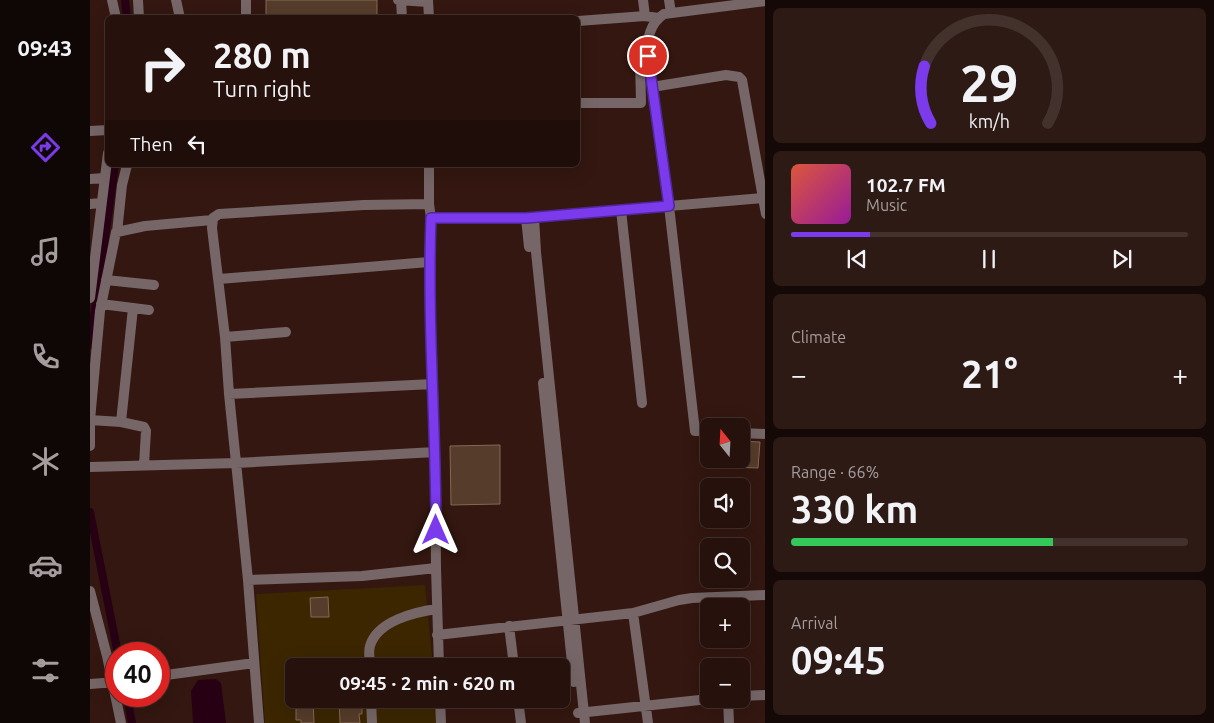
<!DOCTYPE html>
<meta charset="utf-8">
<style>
:root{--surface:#26110c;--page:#2e1a15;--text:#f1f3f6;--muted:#a49d9d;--line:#42312d;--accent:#7c3aed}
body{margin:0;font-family:Ubuntu,sans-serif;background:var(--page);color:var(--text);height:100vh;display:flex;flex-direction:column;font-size:19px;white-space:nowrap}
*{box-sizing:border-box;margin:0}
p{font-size:16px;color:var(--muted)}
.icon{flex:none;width:28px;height:28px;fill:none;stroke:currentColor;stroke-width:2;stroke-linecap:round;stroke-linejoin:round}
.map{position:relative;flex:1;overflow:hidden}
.side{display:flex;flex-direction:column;gap:8px;padding:8px;background:#150907;width:449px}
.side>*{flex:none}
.guide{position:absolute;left:15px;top:15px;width:475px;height:152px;border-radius:8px;box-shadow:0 5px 20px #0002,0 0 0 1px var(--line);background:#26110c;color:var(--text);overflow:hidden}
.needle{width:32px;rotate:342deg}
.tools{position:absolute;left:610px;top:418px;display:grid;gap:10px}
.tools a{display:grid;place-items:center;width:50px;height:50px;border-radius:8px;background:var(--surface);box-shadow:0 5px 20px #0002,0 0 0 1px var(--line);font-size:25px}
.speed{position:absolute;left:15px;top:642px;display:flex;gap:10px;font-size:25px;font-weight:700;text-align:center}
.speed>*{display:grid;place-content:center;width:65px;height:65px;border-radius:50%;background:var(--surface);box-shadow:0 5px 20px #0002,0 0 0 1px var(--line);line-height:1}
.speed .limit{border:8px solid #d22;background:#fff;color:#111}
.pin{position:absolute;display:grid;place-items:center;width:42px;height:42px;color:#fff;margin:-21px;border:2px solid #fff;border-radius:50%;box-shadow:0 1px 5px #0007}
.me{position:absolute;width:55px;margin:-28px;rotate:0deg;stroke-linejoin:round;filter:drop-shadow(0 0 4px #0008)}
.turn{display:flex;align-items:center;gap:18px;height:105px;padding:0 25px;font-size:22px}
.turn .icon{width:65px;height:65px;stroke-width:2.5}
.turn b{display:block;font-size:35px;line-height:42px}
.then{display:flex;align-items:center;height:48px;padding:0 25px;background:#0003;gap:10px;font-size:19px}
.big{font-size:38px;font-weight:700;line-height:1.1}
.side .tile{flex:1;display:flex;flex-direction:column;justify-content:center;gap:8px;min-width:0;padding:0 18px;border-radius:8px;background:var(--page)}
.side .dial{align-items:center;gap:0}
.dial svg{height:130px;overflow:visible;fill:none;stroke:var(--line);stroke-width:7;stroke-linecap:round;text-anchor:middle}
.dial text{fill:var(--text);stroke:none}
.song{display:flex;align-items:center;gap:15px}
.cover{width:60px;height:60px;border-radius:8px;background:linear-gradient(135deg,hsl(10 70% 55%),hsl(300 70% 35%))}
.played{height:5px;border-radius:2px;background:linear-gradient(90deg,var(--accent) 20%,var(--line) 20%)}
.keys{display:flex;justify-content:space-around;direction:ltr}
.heat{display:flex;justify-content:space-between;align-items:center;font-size:28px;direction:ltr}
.charge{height:8px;border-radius:4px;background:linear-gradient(90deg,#34c759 66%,var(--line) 0)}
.trip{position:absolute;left:195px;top:658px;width:285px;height:50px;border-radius:8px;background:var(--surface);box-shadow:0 5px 20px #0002,0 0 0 1px var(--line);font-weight:700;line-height:50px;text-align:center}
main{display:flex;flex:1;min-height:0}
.menu{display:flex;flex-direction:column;width:90px;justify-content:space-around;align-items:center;background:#0f0705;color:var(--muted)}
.menu .icon{width:35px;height:35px}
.menu .selected{color:var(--accent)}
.menu b{font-size:22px;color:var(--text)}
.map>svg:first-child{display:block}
.green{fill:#3b2600}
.water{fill:#270113}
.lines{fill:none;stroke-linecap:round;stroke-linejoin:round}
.canal{stroke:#270113;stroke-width:8}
.building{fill:#563c2a;stroke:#846854}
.minor{stroke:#766667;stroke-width:10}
.route-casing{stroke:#51269a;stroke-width:12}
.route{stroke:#7c3aed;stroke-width:9}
</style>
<main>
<nav class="menu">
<b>09:43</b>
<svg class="icon selected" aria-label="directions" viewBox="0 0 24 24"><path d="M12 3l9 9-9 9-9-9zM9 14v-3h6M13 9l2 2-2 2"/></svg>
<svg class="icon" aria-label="music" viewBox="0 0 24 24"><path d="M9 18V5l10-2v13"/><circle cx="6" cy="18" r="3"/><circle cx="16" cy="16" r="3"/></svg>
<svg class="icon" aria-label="phone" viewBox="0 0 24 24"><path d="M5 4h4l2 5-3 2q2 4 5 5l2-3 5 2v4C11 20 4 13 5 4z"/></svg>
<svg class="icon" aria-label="climate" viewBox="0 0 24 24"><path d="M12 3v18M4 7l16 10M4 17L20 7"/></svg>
<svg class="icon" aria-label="car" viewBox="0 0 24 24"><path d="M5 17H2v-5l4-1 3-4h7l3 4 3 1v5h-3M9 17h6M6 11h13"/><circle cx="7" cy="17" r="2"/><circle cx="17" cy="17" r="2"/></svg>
<svg class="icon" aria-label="filters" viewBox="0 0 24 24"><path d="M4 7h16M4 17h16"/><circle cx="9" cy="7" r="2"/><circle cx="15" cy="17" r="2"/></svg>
</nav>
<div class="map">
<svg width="676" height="723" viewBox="0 0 676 723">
<rect width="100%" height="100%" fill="#331710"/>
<!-- green -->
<path class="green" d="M335 585 343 666H204V699H346V723H175L166 594Z"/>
<!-- water -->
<path class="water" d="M126 679 131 683 136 723H103L101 691 108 680Z"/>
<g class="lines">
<!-- canal -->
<path class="canal" d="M35 0 37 18
M0 345 25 165
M0 512 28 654
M37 696 42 723"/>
</g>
<!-- building -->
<path class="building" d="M176 0H287V18H176Z
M651 441 670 442 668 468 637 467V459H651Z
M410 445V504L361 505 360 446Z
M238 597 239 617H221L220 598Z
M215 699H223L224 723H211V720H206V704H211V701H215Z
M249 699H268V704H272V714H269L270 723H250Z"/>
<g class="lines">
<!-- minor -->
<path class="minor" d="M22 0 26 18
M48 0 49 18
M86 0 90 18
M308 0 338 2
M311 0 312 18
M338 0 339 18
M553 0 555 16
M579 0 581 13
M156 18V0
M488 21 555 16 568 18
M562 87 636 75 649 77 652 80 673 198 676 197
M488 103H551L550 59
M0 131 18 130
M37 165 32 185 27 232 55 226 122 220
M339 165V204L341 218 339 262 345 452 346 568 349 666
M0 179 14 178
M0 204 11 203
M531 210 552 403
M444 217 446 252 495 723
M341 218H436L579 206 558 56C556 40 560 23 574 14L676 1
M436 218 439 247
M129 279 339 262
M16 280 64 285
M0 298 18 153
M11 304 59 310
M135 337 196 332
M453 383 484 682
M139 394 343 384
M0 420 31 422 54 427 56 431 54 465
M31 422 43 308
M619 431H605L579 206 673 198 676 214
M651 433 676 434
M0 446V420L10 311 26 232
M0 467 146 463 345 452
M158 580 272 576 346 568
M0 591 17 656 31 723
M543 613 558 723
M419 626 424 666
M347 635 543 613 589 600 602 598 676 595
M280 666C280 660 278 652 280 646 287 621 325 612 347 609
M69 676 164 663
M0 684 26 682
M651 696 676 695
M281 699 282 723
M350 699 351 723
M428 699 431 723
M638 699 639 723
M488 713 619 699
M169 723 158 580 139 394 135 337 122 228 123 218 129 214 274 205 339 204"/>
</g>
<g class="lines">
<defs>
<path id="route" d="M346 530C346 426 337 322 341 218H436L579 206 558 56"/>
</defs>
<!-- route casing -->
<use href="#route" class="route-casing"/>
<!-- route -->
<use href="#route" class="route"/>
</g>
</svg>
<div class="tools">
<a><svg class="needle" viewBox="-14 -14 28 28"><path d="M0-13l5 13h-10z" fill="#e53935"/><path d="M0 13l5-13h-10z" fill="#a49d9d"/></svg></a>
<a><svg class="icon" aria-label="sound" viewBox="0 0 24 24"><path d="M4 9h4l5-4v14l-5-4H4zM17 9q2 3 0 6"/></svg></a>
<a><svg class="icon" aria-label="search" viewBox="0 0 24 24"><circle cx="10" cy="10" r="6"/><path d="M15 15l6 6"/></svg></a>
<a>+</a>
<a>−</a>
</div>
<div class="speed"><div class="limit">40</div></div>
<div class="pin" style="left:558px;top:56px;background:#d93025"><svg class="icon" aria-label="arrive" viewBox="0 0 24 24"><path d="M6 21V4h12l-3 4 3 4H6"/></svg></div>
<svg class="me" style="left:346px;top:530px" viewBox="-20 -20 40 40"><path d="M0-17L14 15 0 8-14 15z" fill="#7c3aed" stroke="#fff" stroke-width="4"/></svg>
<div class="trip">09:45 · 2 min · 620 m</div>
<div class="guide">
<div class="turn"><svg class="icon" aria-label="right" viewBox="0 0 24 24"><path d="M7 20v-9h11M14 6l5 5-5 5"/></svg><div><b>280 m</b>Turn right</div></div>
<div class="then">Then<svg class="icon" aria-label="left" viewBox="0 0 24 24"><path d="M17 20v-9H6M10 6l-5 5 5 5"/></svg></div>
</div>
</div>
<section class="side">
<div class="tile dial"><svg viewBox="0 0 100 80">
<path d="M14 69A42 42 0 1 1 86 69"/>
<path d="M14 69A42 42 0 0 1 10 34" stroke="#7c3aed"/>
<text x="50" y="56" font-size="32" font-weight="700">29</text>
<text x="50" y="72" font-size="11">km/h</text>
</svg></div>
<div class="tile">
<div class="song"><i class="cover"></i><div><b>102.7 FM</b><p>Music</p></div></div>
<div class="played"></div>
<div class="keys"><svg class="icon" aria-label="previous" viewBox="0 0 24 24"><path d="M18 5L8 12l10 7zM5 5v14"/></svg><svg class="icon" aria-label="pause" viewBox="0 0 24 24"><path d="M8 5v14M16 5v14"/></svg><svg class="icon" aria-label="next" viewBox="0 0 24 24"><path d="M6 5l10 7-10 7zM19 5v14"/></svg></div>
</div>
<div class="tile"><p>Climate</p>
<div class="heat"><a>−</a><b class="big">21°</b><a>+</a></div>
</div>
<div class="tile"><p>Range · 66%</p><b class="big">330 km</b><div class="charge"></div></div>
<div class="tile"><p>Arrival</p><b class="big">09:45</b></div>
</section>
</main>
